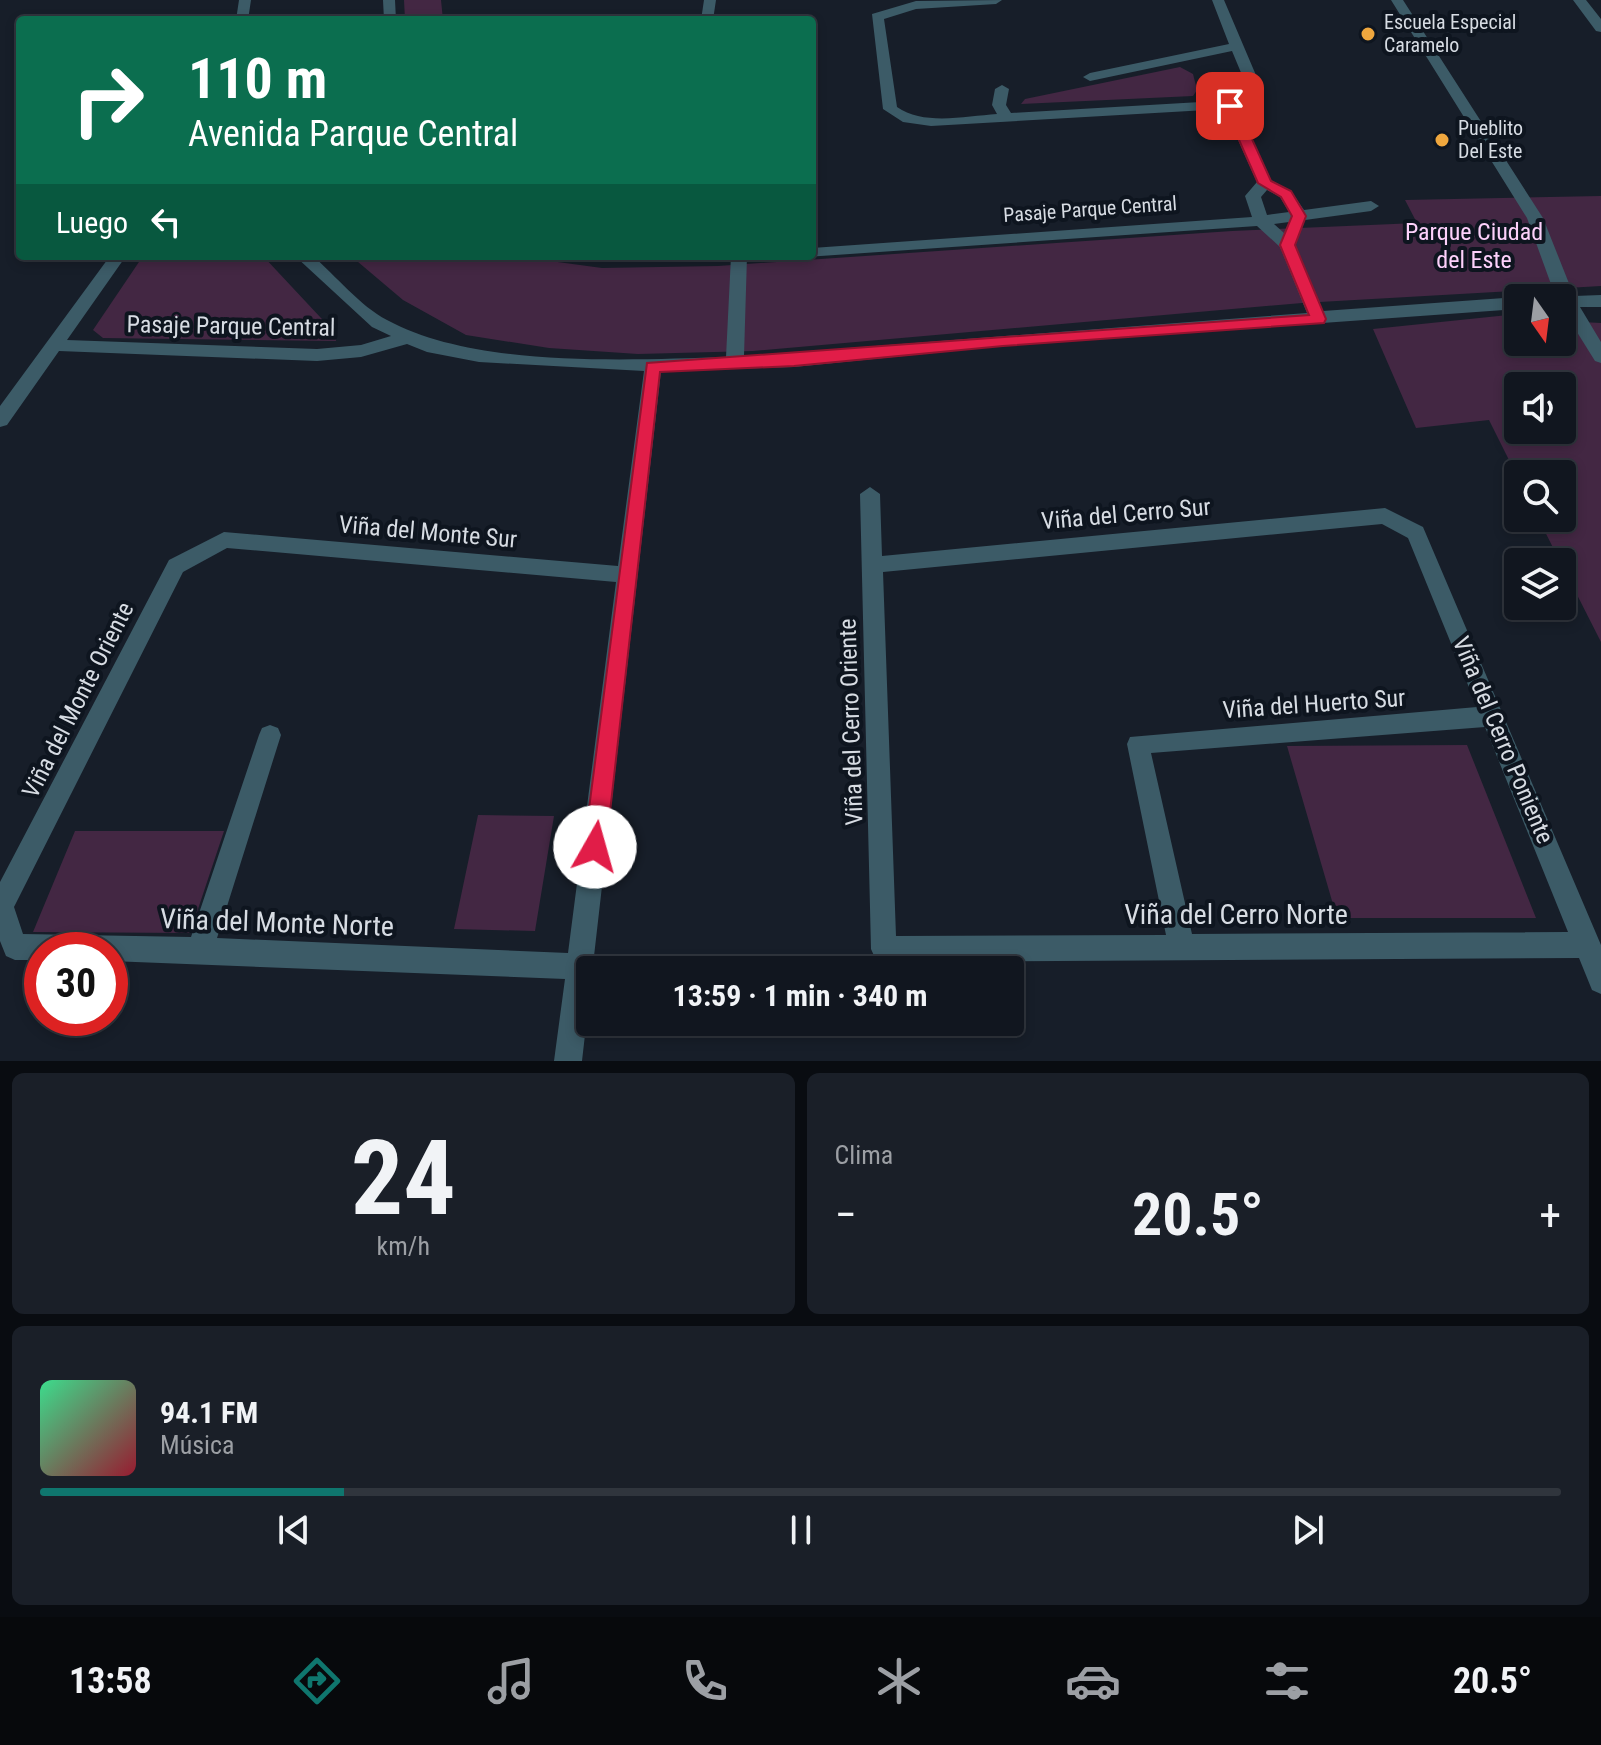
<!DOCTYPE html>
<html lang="es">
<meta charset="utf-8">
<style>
:root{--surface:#11161f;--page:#1a1f28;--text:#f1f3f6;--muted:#9c9fa4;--line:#30353d;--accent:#0f766e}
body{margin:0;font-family:"Roboto Condensed",sans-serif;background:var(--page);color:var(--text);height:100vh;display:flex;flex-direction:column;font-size:30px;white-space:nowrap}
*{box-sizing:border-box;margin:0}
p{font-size:26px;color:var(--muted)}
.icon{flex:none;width:44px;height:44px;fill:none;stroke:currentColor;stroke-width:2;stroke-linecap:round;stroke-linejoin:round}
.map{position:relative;height:1061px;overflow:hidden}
.sheet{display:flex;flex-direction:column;gap:12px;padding:12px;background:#090c11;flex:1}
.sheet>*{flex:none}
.banner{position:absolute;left:16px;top:16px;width:800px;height:244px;border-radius:8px;box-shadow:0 4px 12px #0003,0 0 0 2px var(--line);background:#0b6e4f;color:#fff;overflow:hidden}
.needle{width:52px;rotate:166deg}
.buttons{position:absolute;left:1504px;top:284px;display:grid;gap:16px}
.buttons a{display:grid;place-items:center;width:72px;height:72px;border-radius:8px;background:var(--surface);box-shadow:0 4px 12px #0003,0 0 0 2px var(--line);font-size:40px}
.speed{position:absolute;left:24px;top:932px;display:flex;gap:16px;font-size:40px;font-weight:700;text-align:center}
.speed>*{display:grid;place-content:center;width:104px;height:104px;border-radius:50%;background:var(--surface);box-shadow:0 4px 12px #0003,0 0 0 2px var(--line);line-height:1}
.speed .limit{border:12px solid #d22;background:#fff;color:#111}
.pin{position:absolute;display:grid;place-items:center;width:68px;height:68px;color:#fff;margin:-34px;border-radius:16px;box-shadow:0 4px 12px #0006}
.me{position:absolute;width:88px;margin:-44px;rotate:7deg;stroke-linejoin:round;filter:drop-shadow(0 0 6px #0008)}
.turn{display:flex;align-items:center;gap:28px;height:168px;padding:0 40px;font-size:36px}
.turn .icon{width:104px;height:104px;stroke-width:2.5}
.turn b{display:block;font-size:56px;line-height:68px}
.then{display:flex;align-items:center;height:76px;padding:0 40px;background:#0003;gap:16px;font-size:30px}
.big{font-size:60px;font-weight:700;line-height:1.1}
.sheet .tile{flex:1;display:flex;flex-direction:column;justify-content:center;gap:12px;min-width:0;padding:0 28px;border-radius:12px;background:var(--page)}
.sheet .dial{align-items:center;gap:0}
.dial b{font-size:104px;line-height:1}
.song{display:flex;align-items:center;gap:24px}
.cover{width:96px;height:96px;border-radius:12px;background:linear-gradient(135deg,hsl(150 70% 55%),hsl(350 70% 35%))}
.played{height:8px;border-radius:4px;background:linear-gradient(90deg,var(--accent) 20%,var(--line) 20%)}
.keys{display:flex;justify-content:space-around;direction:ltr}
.heat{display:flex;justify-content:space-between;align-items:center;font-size:44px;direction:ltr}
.sheet .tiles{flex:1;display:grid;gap:12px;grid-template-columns:1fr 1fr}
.tile:last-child{grid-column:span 2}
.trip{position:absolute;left:576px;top:956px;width:448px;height:80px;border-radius:8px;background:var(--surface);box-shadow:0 4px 12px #0003,0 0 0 2px var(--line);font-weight:700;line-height:80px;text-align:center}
.menu{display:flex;height:128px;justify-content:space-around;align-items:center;background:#07090c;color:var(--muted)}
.menu .icon{width:56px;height:56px}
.menu .current{color:var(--accent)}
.menu b{font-size:36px;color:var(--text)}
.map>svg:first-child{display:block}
.green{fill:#432743;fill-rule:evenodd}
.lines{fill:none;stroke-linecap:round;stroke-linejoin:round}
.street{fill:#3c5b67;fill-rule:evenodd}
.route{fill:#e11d48;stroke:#92132f;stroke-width:2}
.poi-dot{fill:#efa73e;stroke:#0e151f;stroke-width:3}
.labels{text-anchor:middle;stroke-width:8;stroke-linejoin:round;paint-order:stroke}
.far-poi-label{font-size:20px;fill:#d7dce3;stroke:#0e151f;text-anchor:start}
.far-street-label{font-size:20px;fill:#d7dce3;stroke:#0e151f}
.park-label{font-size:24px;fill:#fdd1fb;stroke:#0e151f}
.street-label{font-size:24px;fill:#d7dce3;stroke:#0e151f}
.near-street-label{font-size:28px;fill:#d7dce3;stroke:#0e151f}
</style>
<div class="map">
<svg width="1601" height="1061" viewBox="0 0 1601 1061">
<rect width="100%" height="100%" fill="#171e29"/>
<!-- green -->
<path class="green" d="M404 0H441L443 20H405Z
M1180 67 1193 74 1197 90 1193 96 1021 104 1025 99Z
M1601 196V286L1302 303 753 351 638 354 549 348 466 335 403 300 351 256H513L602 268 718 266 1232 231 1417 223 1405 200Z
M143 256H263L335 333 336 341 103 338 93 330Z
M1518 314V342H1562V321L1601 323V642L1538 518H1562V474H1518V478L1489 420 1416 428 1373 329ZM1518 386H1562V430H1518Z
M1467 745 1536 918H1337L1287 746Z
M478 815 554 816 535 931 454 929Z
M75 831H224L190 933 33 932Z"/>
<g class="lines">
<!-- street -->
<path class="street" d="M239 0H251L248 20H236Z
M383 0H395L396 20H384Z
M704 0H716L713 20H701Z
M1002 0 996 4 916 9 884 19 897 107C924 126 966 116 997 114L992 105 995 89 1002 85 1009 89 1006 105 1011 113 1235 100 1244 96 1247 87 1232 51 1090 81 1083 77 1090 73 1229 44 1212 0H1224L1261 87 1255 101 1238 108 1271 180 1291 191 1304 210 1371 201 1379 206 1371 211 1305 220 1295 245 1323 311 1518 297V309L1003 346 794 367 661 371 582 1061H554L565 979 110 961V950H42V960H15L6 956 0 941V882L169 560 224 532 618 566 644 371 479 362 427 352 407 344 361 357 317 361 59 351 7 425 0 427V406L110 256H126L67 340 317 349 361 345 391 336 372 327 295 256H313C336 276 360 306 387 320 475 368 627 360 726 357L731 256H747L744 356 1307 313 1280 247 1257 226 806 257 812 256V248L1252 217 1245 196 1257 182 1224 109 931 126 903 122 883 109 872 14 916 1ZM1267 190 1280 197 1289 212 1267 215 1261 197ZM1289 222 1284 233 1274 224ZM227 548 616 582 568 953 217 938 281 735 278 728 270 725 262 728 259 735 191 937 23 934 14 907 183 572Z
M1391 0H1403L1543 218 1574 296 1601 295V307H1580L1601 342V363L1595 361 1562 308V298H1556L1527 218Z
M1573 0H1586L1601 19V32L1596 31Z
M870 487 880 494 882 556 1385 508 1423 527 1601 945V994L1592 990 1579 958 884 962 875 958 871 949 860 494ZM1382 524 1408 538 1477 707 1130 737 1127 744 1166 935 896 936 883 572ZM1485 727 1568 932 1192 934 1151 753Z"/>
</g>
<!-- route -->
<path class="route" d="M1230 102 1237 106 1271 181 1291 191 1306 216 1295 245 1326 319 1324 323 1003 346 794 366 660 372 606 847 602 854 595 857 587 854 584 847 647 363 1309 315 1280 245 1292 216 1281 197 1258 183 1224 106Z"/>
<!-- markers -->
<g class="poi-dot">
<circle cx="1368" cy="34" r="8"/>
<circle cx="1442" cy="140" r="8"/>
</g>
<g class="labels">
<!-- far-poi labels -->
<g class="far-poi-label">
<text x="1384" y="29">Escuela Especial<tspan x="1384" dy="23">Caramelo</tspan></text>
<text x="1458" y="135">Pueblito<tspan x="1458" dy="23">Del Este</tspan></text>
</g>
<!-- far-street labels -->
<g class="far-street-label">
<text transform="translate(1090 209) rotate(-4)" y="7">Pasaje Parque Central</text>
</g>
<!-- park labels -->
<g class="park-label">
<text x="1474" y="240">Parque Ciudad<tspan x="1474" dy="28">del Este</tspan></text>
</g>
<!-- street labels -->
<g class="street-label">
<text transform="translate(231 326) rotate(1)" y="8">Pasaje Parque Central</text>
<text transform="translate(1126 514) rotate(-5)" y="8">Viña del Cerro Sur</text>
<text transform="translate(428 532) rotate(5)" y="8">Viña del Monte Sur</text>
<text transform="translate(78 700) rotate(-63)" y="8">Viña del Monte Oriente</text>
<text transform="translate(1314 704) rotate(-4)" y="8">Viña del Huerto Sur</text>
<text transform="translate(851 722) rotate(-92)" y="8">Viña del Cerro Oriente</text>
<text transform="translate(1503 740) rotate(67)" y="8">Viña del Cerro Poniente</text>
</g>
<!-- near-street labels -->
<g class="near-street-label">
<text x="1236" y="924">Viña del Cerro Norte</text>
<text transform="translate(277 922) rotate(2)" y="10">Viña del Monte Norte</text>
</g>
</g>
</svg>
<div class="buttons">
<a><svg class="needle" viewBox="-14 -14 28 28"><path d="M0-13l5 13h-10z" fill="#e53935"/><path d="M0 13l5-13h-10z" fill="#9c9fa4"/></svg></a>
<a><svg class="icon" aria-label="sound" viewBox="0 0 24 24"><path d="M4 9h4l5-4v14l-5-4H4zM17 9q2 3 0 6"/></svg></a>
<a><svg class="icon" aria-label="search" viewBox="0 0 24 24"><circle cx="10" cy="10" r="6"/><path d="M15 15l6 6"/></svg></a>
<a><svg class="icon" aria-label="layers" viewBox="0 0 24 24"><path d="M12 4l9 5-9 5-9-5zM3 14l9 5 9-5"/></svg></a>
</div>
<div class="speed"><div class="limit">30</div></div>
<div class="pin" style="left:1230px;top:106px;background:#d93025"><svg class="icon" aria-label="arrive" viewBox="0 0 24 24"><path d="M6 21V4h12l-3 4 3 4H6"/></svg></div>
<svg class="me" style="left:595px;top:847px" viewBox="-20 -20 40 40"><circle r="19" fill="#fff"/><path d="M0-13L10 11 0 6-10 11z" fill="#e11d48"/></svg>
<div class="trip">13:59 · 1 min · 340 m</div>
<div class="banner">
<div class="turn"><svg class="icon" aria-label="right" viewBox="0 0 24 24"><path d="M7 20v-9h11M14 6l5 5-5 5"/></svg><div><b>110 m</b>Avenida Parque Central</div></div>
<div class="then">Luego<svg class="icon" aria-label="left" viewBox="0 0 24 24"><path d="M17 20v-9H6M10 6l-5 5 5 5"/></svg></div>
</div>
</div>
<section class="sheet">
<div class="tiles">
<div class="tile dial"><b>24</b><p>km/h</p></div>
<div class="tile"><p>Clima</p>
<div class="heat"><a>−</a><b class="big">20.5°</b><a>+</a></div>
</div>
<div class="tile">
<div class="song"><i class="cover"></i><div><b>94.1 FM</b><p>Música</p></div></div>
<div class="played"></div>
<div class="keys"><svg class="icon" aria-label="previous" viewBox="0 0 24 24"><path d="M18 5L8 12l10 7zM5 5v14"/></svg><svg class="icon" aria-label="pause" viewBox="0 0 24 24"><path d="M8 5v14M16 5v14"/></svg><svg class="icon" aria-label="next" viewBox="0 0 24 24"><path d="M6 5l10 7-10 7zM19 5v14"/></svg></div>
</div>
</div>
</section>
<nav class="menu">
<b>13:58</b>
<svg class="icon current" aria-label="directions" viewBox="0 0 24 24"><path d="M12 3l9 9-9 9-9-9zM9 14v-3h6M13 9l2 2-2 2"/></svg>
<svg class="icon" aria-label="music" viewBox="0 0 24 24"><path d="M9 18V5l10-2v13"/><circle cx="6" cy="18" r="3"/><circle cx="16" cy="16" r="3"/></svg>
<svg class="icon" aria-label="phone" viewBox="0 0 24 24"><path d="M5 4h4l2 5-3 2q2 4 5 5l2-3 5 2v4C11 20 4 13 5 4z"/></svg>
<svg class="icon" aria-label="climate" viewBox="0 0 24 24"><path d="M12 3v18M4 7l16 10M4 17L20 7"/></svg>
<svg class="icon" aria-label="car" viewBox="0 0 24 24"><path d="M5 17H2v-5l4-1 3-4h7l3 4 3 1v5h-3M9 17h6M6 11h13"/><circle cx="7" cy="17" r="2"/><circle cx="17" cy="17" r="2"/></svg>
<svg class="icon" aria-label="filters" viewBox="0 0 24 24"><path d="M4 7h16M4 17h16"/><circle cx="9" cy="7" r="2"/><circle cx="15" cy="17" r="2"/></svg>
<b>20.5°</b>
</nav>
